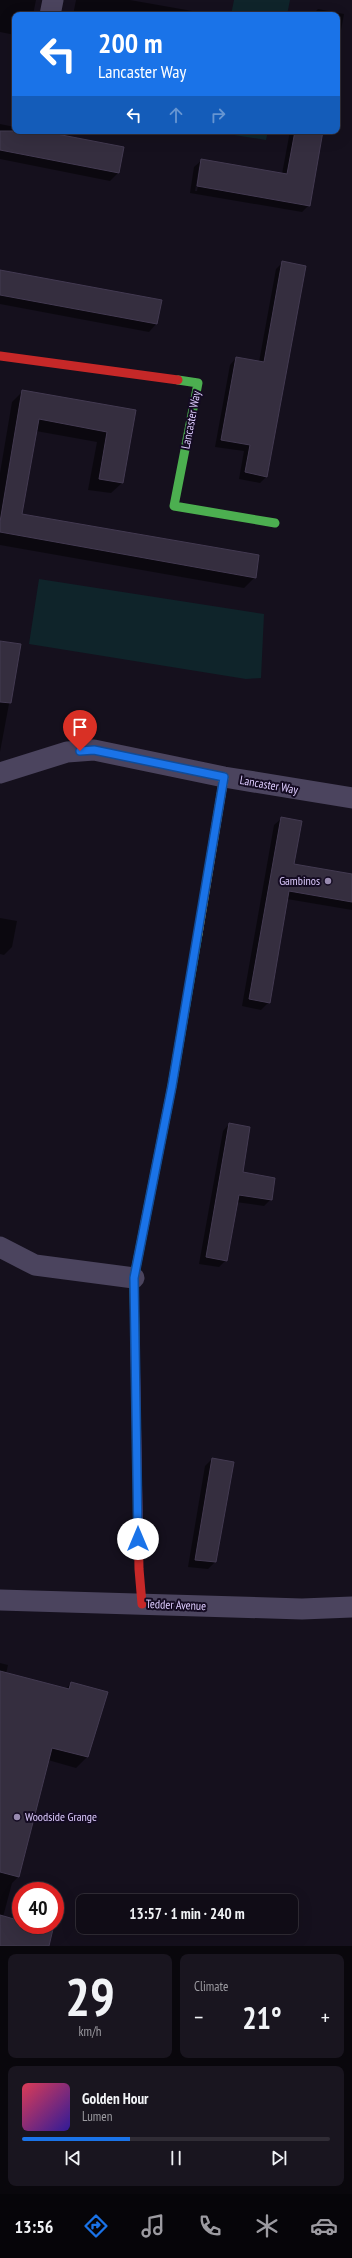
<!DOCTYPE html>
<meta charset="utf-8">
<style>
:root{--surface:#100c16;--page:#19151f;--text:#f1f3f6;--muted:#9c9ba1;--line:#302c35;--accent:#1a73e8}
body{margin:0;font-family:"PT Sans Narrow",sans-serif;background:var(--page);color:var(--text);height:100vh;display:flex;flex-direction:column;font-size:15px;white-space:nowrap}
*{box-sizing:border-box;margin:0}
p{font-size:13px;color:var(--muted)}
.icon{flex:none;width:22px;height:22px;fill:none;stroke:currentColor;stroke-width:2;stroke-linecap:round;stroke-linejoin:round}
.map{position:relative;height:1946px;overflow:hidden}
.panel{display:flex;flex-direction:column;gap:8px;padding:8px;background:#09070c;flex:1}
.panel>*{flex:none}
.banner{position:absolute;left:12px;top:12px;width:328px;height:122px;border-radius:8px;box-shadow:0 4px 16px #0002,0 0 0 1px var(--line);background:#1a73e8;color:#fff;overflow:hidden}
.speed{position:absolute;left:12px;top:1882px;display:flex;gap:8px;font-size:20px;font-weight:700;text-align:center}
.speed>*{display:grid;place-content:center;width:52px;height:52px;border-radius:50%;background:var(--surface);box-shadow:0 4px 16px #0002,0 0 0 1px var(--line);line-height:1}
.speed .limit{border:6px solid #d22;background:#fff;color:#111}
.pin{position:absolute;display:grid;place-items:center;width:34px;height:34px;color:#fff;margin:-41px -17px;border-radius:50% 50% 50% 0;rotate:-45deg;box-shadow:0 0 4px #0007}
.pin .icon{rotate:45deg}
.me{position:absolute;width:44px;margin:-22px;rotate:0deg;stroke-linejoin:round;filter:drop-shadow(0 0 3px #0008)}
.turn{display:flex;align-items:center;gap:14px;height:84px;padding:0 20px;font-size:18px}
.turn .icon{width:52px;height:52px;stroke-width:2.5}
.turn b{display:block;font-size:28px;line-height:34px}
.lanes{display:flex;align-items:center;height:38px;padding:0 20px;background:#0003;justify-content:center;gap:20px;direction:ltr}
.lanes .off{opacity:.35}
.big{font-size:30px;font-weight:800;line-height:1.1}
.panel .tile{flex:1;display:flex;flex-direction:column;justify-content:center;gap:6px;min-width:0;padding:0 14px;border-radius:8px;background:var(--page)}
.panel .dial{align-items:center;gap:0}
.dial b{font-size:52px;line-height:1}
.song{display:flex;align-items:center;gap:12px}
.cover{width:48px;height:48px;border-radius:6px;background:linear-gradient(135deg,hsl(350 70% 55%),hsl(250 70% 35%))}
.played{height:4px;border-radius:2px;background:linear-gradient(90deg,var(--accent) 35%,var(--line) 35%)}
.keys{display:flex;justify-content:space-around;direction:ltr}
.heat{display:flex;justify-content:space-between;align-items:center;font-size:22px;direction:ltr}
.panel .tiles{flex:1;display:grid;gap:8px;grid-template-columns:1fr 1fr}
.tile:last-child{grid-column:span 2}
.trip{position:absolute;left:76px;top:1894px;width:222px;height:40px;border-radius:8px;background:var(--surface);box-shadow:0 4px 16px #0002,0 0 0 1px var(--line);font-weight:800;line-height:40px;text-align:center}
.dock{display:flex;height:64px;justify-content:space-around;align-items:center;background:#060509;color:var(--muted)}
.dock .icon{width:28px;height:28px}
.dock .on{color:var(--accent)}
.dock b{font-size:18px;color:var(--text)}
.map>svg:first-child{display:block}
.green{fill:#0f242a}
.shadow{fill:#0007;fill-rule:evenodd}
.building{fill:#352e3f;stroke:#433a51}
.lines{fill:none;stroke-linecap:round;stroke-linejoin:round}
.street{stroke:#4b445e;stroke-width:21}
.fast{stroke:#4caf50;stroke-width:9}
.slow{stroke:#ffc107;stroke-width:9}
.jam{stroke:#c62828;stroke-width:9}
.route-casing{stroke:#114b97;stroke-width:10}
.route{stroke:#1a73e8;stroke-width:7}
.poi-dot{fill:#988ab0;stroke:#140b22;stroke-width:1.5}
.labels{text-anchor:middle;stroke-width:4;stroke-linejoin:round;paint-order:stroke}
.street-label{font-size:12px;fill:#deccff;stroke:#140b22}
.poi-label{font-size:12px;fill:#deccff;stroke:#140b22;text-anchor:end}
</style>
<div class="map">
<svg width="352" height="1946" viewBox="0 0 352 1946">
<rect width="100%" height="100%" fill="#15101d"/>
<!-- green -->
<path class="green" d="M234 0H290L287 15H231Z
M209 131H268L266 140Z
M39 579 264 614 261 678 246 679 29 644Z"/>
<!-- shadow -->
<path class="shadow" d="M0 0H36L33 15H15V35L0 32Z
M76 0H130L215 15H73Z
M318 9 344 14 337 52V15H312Z
M0 124 15 127V131H35L123 148 118 173 110 181 0 159Z
M290 131H323L309 205 302 212 190 193 194 167 202 160 282 174ZM199 167H201L197 191H195Z
M282 263 267 476 260 483 239 479 244 451 215 447 230 365 236 358 259 362 276 269Z
M0 271 161 300 156 324 149 332 0 304Z
M23 391 135 411 122 483 111 493 88 490 97 442 36 431 21 515 255 577 244 588 0 545V473L12 402Z
M0 642 20 645 0 752Z
M282 818 293 865 352 875V910L287 899 269 1002 261 1010 242 1006 274 825Z
M0 918 17 921 12 947 4 955 0 954Z
M229 1124 241 1173 271 1199 264 1206 236 1202 226 1260 219 1267 199 1264 223 1131Z
M212 1459 215 1562 208 1569 188 1567 205 1466Z
M0 1663 8 1665 6 1674 66 1689 71 1683 107 1692 87 1757 76 1768 48 1760 18 1877 12 1883 3 1917 21 1922V1925H33L48 1946H0Z"/>
<!-- building -->
<path class="building" d="M0 131H41L124 147 119 173 0 150Z
M295 131H323L310 206 197 186 201 159 287 174Z
M282 261 306 266 267 477 245 472 250 445 221 440 236 357 264 362Z
M0 270 162 300 157 324 0 295Z
M22 390 136 410 123 483 99 479 107 432 39 419 22 514 259 555 256 578 0 532V522Z
M0 641 21 644 11 703 0 702Z
M281 817 302 821 294 864 352 874V902L289 891 270 1003 249 999Z
M229 1123 250 1127 243 1172 275 1178 272 1200 239 1195 227 1261 206 1257Z
M212 1458 234 1462 216 1562 195 1560Z
M0 1671 69 1689 71 1682 108 1692 88 1757 52 1748 19 1877 0 1872Z
M0 1915 21 1921V1925H37L53 1929 49 1946H0Z"/>
<g class="lines">
<!-- street -->
<path class="street" d="M50 15 53 0
M0 773 67 752 94 750 224 777 352 798
M0 1247 35 1265 134 1278
M0 1600 302 1609 352 1607"/>
<!-- fast -->
<path class="fast" d="M178 380 198 383 174 506 275 523
M135 1343 134 1278 172 1086 198 934"/>
<!-- slow -->
<path class="slow" d="M198 934 224 777"/>
<!-- jam -->
<path class="jam" d="M0 356 178 380
M135 1343 139 1569 142 1604"/>
</g>
<g class="lines">
<defs>
<path id="route" d="M80 751 94 750 224 777 172 1086 134 1278 138 1539"/>
</defs>
<!-- route casing -->
<use href="#route" class="route-casing"/>
<!-- route -->
<use href="#route" class="route"/>
</g>
<!-- markers -->
<g class="poi-dot">
<circle cx="328" cy="881" r="4"/>
<circle cx="17" cy="1817" r="4"/>
</g>
<g class="labels">
<!-- street labels -->
<g class="street-label">
<text transform="translate(191 420) rotate(-79)" y="4">Lancaster Way</text>
<text transform="translate(269 785) rotate(10)" y="4">Lancaster Way</text>
<text transform="translate(176 1605) rotate(2)" y="4">Tedder Avenue</text>
</g>
<!-- poi labels -->
<g class="poi-label">
<text x="320" y="885">Gambinos</text>
<text x="25" y="1821" text-anchor="start">Woodside Grange</text>
</g>
</g>
</svg>
<div class="speed"><div class="limit">40</div></div>
<div class="pin" style="left:80px;top:751px;background:#d93025"><svg class="icon" aria-label="arrive" viewBox="0 0 24 24"><path d="M6 21V4h12l-3 4 3 4H6"/></svg></div>
<svg class="me" style="left:138px;top:1539px" viewBox="-20 -20 40 40"><circle r="19" fill="#fff"/><path d="M0-13L10 11 0 6-10 11z" fill="#1a73e8"/></svg>
<div class="trip">13:57 · 1 min · 240 m</div>
<div class="banner">
<div class="turn"><svg class="icon" aria-label="left" viewBox="0 0 24 24"><path d="M17 20v-9H6M10 6l-5 5 5 5"/></svg><div><b>200 m</b>Lancaster Way</div></div>
<div class="lanes"><svg class="icon" aria-label="left" viewBox="0 0 24 24"><path d="M17 20v-9H6M10 6l-5 5 5 5"/></svg><svg class="icon off" aria-label="ahead" viewBox="0 0 24 24"><path d="M12 20V5M6 11l6-6 6 6"/></svg><svg class="icon off" aria-label="right" viewBox="0 0 24 24"><path d="M7 20v-9h11M14 6l5 5-5 5"/></svg></div>
</div>
</div>
<section class="panel">
<div class="tiles">
<div class="tile dial"><b>29</b><p>km/h</p></div>
<div class="tile"><p>Climate</p>
<div class="heat"><a>−</a><b class="big">21°</b><a>+</a></div>
</div>
<div class="tile">
<div class="song"><i class="cover"></i><div><b>Golden Hour</b><p>Lumen</p></div></div>
<div class="played"></div>
<div class="keys"><svg class="icon" aria-label="previous" viewBox="0 0 24 24"><path d="M18 5L8 12l10 7zM5 5v14"/></svg><svg class="icon" aria-label="pause" viewBox="0 0 24 24"><path d="M8 5v14M16 5v14"/></svg><svg class="icon" aria-label="next" viewBox="0 0 24 24"><path d="M6 5l10 7-10 7zM19 5v14"/></svg></div>
</div>
</div>
</section>
<nav class="dock">
<b>13:56</b>
<svg class="icon on" aria-label="directions" viewBox="0 0 24 24"><path d="M12 3l9 9-9 9-9-9zM9 14v-3h6M13 9l2 2-2 2"/></svg>
<svg class="icon" aria-label="music" viewBox="0 0 24 24"><path d="M9 18V5l10-2v13"/><circle cx="6" cy="18" r="3"/><circle cx="16" cy="16" r="3"/></svg>
<svg class="icon" aria-label="phone" viewBox="0 0 24 24"><path d="M5 4h4l2 5-3 2q2 4 5 5l2-3 5 2v4C11 20 4 13 5 4z"/></svg>
<svg class="icon" aria-label="climate" viewBox="0 0 24 24"><path d="M12 3v18M4 7l16 10M4 17L20 7"/></svg>
<svg class="icon" aria-label="car" viewBox="0 0 24 24"><path d="M5 17H2v-5l4-1 3-4h7l3 4 3 1v5h-3M9 17h6M6 11h13"/><circle cx="7" cy="17" r="2"/><circle cx="17" cy="17" r="2"/></svg>
</nav>
